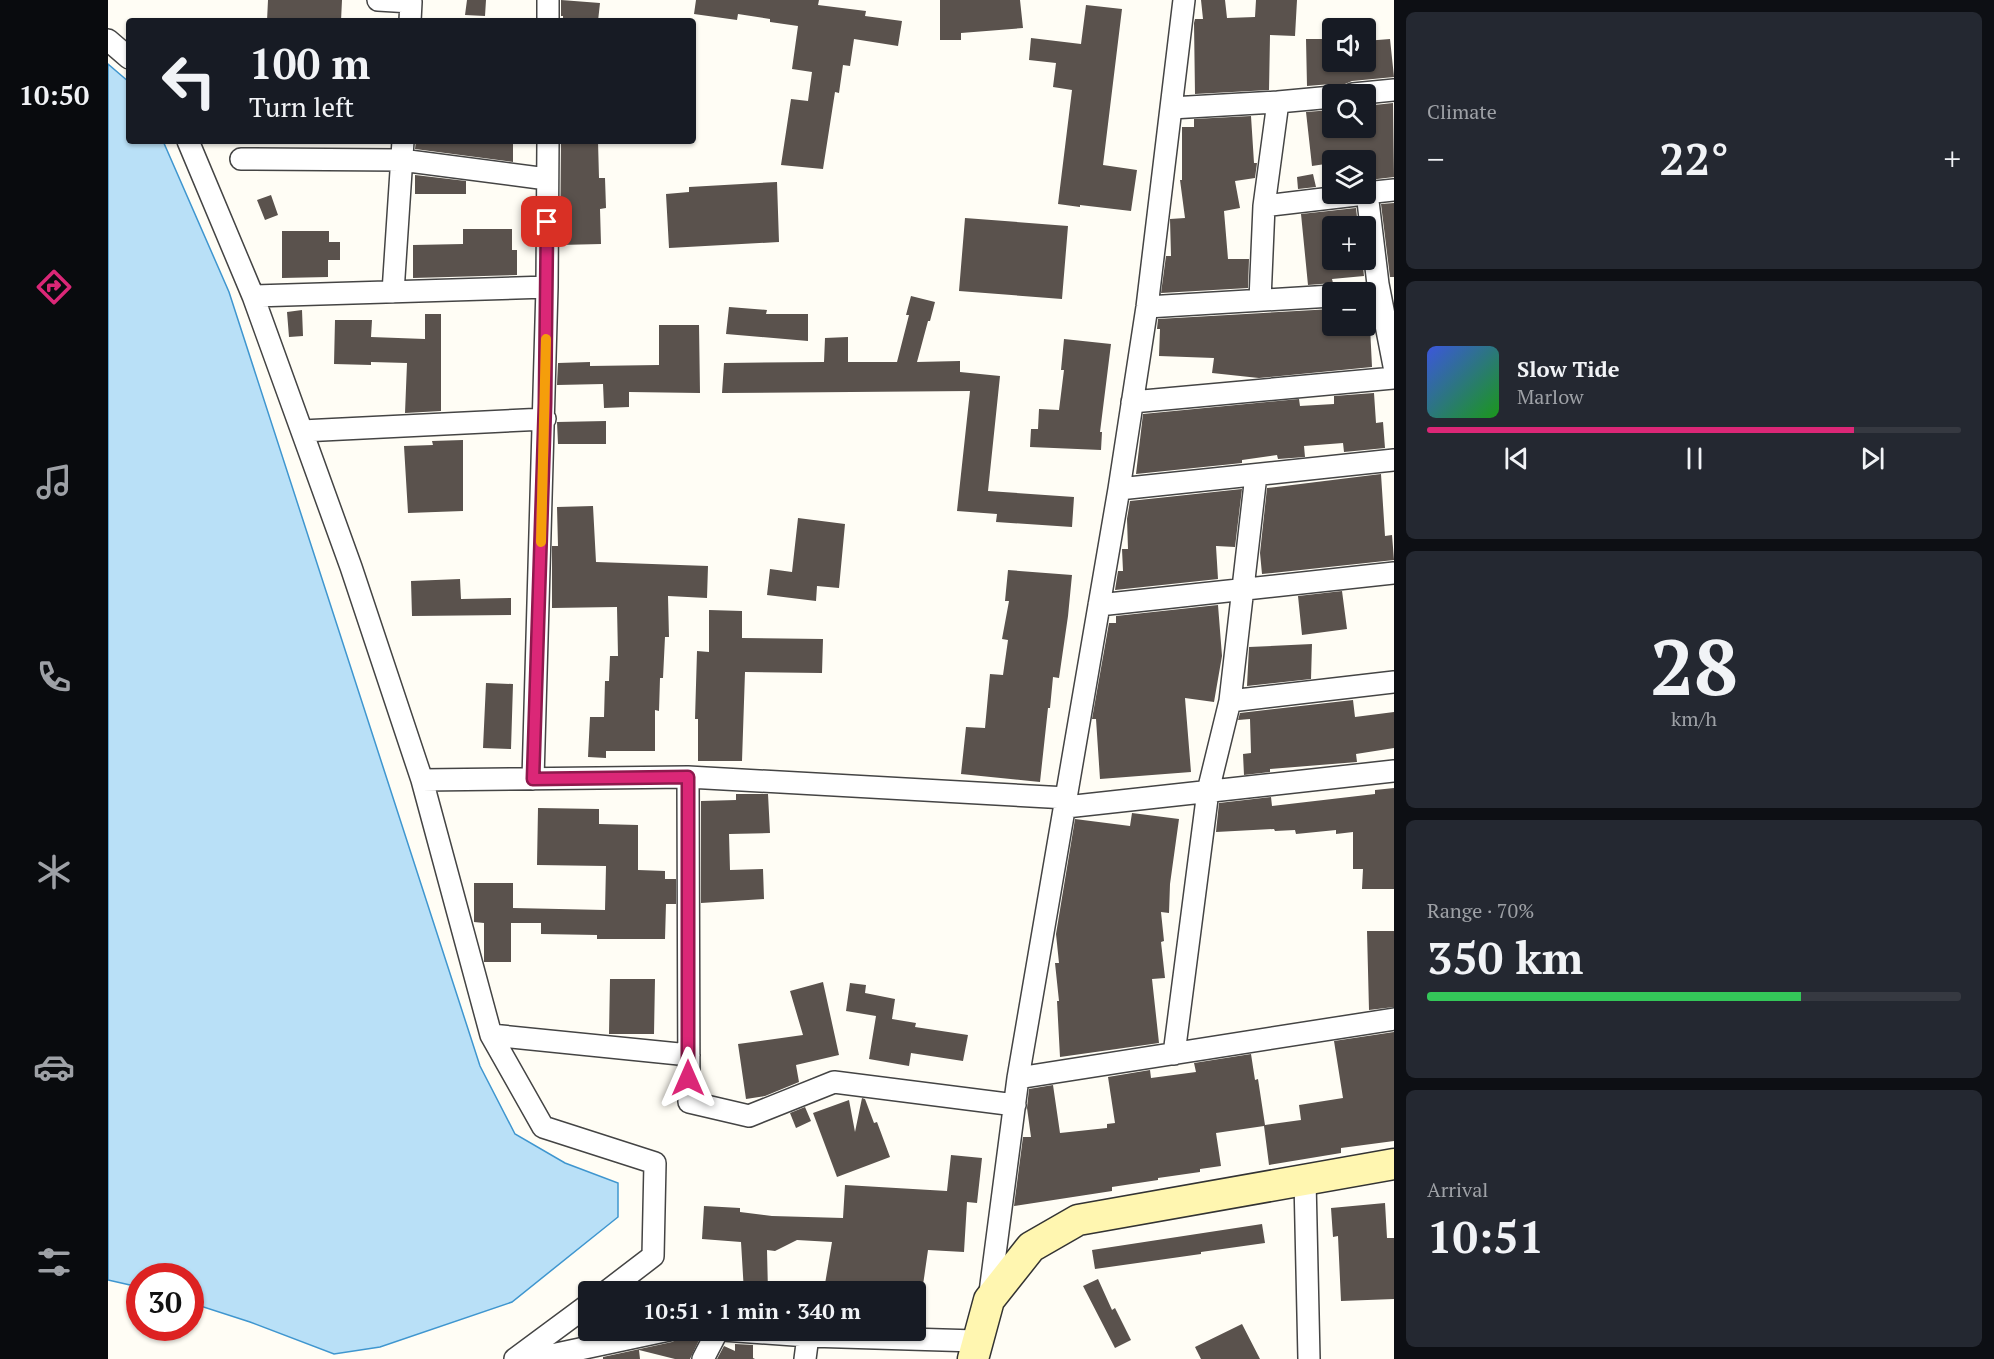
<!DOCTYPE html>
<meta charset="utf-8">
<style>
:root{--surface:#171b24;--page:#242831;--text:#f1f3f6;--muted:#9ea1a6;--line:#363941;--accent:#db2777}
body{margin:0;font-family:"PT Serif",serif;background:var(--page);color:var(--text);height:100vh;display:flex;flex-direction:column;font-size:22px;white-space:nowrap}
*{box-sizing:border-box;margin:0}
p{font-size:20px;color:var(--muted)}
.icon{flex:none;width:33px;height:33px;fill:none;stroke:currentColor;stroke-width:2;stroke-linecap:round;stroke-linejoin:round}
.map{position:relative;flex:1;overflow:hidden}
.drawer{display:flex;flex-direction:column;gap:12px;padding:12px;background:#0d0f14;width:600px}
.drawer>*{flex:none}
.banner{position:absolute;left:18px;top:18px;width:570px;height:126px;border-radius:6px;box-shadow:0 2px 4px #0004;background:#171b24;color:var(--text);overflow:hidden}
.buttons{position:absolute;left:1214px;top:18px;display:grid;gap:12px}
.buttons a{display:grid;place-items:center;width:54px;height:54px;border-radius:6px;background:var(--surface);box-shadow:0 2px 4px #0004;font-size:30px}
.speed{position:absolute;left:18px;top:1263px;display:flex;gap:12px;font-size:30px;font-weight:700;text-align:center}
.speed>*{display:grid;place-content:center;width:78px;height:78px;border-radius:50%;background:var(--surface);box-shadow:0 2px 4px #0004;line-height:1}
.speed .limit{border:9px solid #d22;background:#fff;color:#111}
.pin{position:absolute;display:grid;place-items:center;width:51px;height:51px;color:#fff;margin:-26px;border-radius:12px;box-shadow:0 3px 9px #0006}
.me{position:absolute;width:66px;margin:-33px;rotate:0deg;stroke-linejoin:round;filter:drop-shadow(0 0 4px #0008)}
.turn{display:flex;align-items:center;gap:21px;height:126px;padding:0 24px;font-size:27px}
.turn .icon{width:78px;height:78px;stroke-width:2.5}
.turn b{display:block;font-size:42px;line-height:51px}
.big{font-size:45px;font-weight:700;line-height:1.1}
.drawer .widget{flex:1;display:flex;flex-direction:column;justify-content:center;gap:9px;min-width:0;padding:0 21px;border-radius:9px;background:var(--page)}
.drawer .dial{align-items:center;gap:0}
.dial b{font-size:78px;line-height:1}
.song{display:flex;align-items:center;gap:18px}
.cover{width:72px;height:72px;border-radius:9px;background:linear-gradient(135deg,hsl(230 70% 55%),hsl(120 70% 35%))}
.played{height:6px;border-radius:3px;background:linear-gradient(90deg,var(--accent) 80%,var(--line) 80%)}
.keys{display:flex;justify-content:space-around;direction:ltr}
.heat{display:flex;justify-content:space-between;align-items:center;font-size:33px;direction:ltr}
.charge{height:9px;border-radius:4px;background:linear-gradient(90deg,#34c759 70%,var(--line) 0)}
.trip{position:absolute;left:470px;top:1281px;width:348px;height:60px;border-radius:6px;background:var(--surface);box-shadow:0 2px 4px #0004;font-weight:700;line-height:60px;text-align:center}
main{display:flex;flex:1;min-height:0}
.dock{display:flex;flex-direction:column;width:108px;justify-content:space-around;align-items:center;background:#090b0e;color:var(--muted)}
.dock .icon{width:42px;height:42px}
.dock .selected{color:var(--accent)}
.dock b{font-size:27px;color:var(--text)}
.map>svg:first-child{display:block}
.water{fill:#b9e0f7;stroke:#3f96cf;stroke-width:1.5}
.building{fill:#5a524d}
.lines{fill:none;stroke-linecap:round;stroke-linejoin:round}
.street-casing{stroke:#444;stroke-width:24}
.secondary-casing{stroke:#333;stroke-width:33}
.street{stroke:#fff;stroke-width:21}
.secondary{stroke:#fff6b0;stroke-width:30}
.route-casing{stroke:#8e194d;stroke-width:15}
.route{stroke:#db2777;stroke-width:10}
.slow{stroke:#f59e0b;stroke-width:10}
</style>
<main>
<nav class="dock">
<b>10:50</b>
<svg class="icon selected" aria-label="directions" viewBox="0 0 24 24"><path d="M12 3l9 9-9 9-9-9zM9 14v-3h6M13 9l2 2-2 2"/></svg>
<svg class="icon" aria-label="music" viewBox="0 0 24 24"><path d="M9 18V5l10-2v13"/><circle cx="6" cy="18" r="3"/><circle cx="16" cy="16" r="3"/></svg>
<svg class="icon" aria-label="phone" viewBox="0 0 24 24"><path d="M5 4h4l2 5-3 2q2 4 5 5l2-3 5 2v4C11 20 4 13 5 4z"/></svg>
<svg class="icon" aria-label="climate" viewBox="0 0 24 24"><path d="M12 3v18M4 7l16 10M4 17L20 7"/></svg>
<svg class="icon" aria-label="car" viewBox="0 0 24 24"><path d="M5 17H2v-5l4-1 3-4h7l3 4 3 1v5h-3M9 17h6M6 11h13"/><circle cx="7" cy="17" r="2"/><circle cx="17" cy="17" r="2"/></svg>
<svg class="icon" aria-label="filters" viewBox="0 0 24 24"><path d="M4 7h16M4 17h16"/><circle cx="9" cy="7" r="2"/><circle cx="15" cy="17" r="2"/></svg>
</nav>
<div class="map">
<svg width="1286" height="1359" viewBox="0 0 1286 1359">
<rect width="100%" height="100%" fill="#fffdf5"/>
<!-- water -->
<path class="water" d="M0 64 21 82V141H55L121 292 372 1066 407 1134 457 1163 510 1183V1217L404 1302 272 1347 226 1354 142 1322 83 1303 82 1276H32L31 1287 0 1280Z"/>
<!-- building -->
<path class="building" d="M160 0H234L233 21H159Z
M359 0H378L377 16 357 15Z
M453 0 492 3 490 21H455V16H453Z
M588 0H711L710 5 758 11 757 16 794 21 790 46 746 39 742 66 735 65 731 93 727 92 715 169 673 165 683 99 700 101 704 72 684 69 690 26 662 22V19L630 14 629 20 586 14Z
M832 0H912L915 28 853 33V40H832Z
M1093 0H1117L1119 18 1147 17 1148 0H1189L1187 36 1162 35 1161 90 1087 94 1086 23 1087 19H1095Z
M978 5 1014 9 995 165 1029 170 1023 211 972 205V207L950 204 964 90 945 87 948 63 921 60 923 38 973 44Z
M1198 39H1219V45H1224V62H1257V41L1282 39 1286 77 1244 81 1237 84 1233 89 1223 84 1199 86Z
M1285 103 1286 177 1261 180 1258 158 1224 160V163L1204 166 1198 112 1224 110V128H1257V106Z
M1143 116 1146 163H1149L1147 178 1127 181 1132 208 1116 211 1120 259H1141L1140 288 1053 293 1058 256H1063L1062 219 1077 218 1072 180H1074V127H1086V119Z
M308 141H405V162L307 149Z
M453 141H490L491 178H497L498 208 492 209 493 244 452 245Z
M1205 174 1208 187 1190 189 1189 177Z
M307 175 358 181V194H307Z
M669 182 671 242 561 248 558 194 581 192V187Z
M163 195 170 215 157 220 149 200Z
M1286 203V277H1282L1273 204Z
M1248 208 1250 226H1224V260H1254L1256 276 1224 279 1225 283 1200 285 1193 214Z
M857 218 960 226 954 299 851 291Z
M355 229H404V250H409V275L305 278V245L355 244Z
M174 231H221V242H232V260H220V277L174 278Z
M803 296 827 302 822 321H820L809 362 852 361V372L892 376 880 491 966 497 964 527 888 522 889 514 849 511 862 391 614 393 616 363 716 362 717 338 740 337V362H789L801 315H798Z
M621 307 659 310 658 314H700V341L618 334Z
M1224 309V326H1262L1264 367 1151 378 1104 373 1106 358 1051 356 1052 329H1049L1050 319Z
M194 310 195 336 181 337 179 312Z
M317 314H333V411L297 413 299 363 263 362V365L226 364 227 320H264L263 337 317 339Z
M551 325H591L592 393 521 392V407L496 408 495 384 449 385 450 363 482 362V366L551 365Z
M956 339 1003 344 992 432H994L993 450 922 447 923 429H930L931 409 951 410 956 370H953Z
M1266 393 1268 423 1275 422 1277 448 1236 452 1235 443 1196 446 1197 457 1170 459 1169 455 1134 460V463L1028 474 1035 414 1191 399 1192 406 1226 404V396Z
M498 421V444H450L449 422Z
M355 440V511L300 513 296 446 325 445 324 441Z
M1273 474 1277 536 1284 535 1286 560 1154 574 1152 553 1159 488Z
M1134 489 1127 547 1108 546 1110 579 1007 590 1010 571H1015L1014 549H1020L1019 519 1022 501Z
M485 506 488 562 600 566 599 598 560 596 561 637H557L555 678H552L551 711 547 710V751H498V758L480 757 482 717H496L497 681H501L502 656H510L509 607 444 608V546H450L449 507Z
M690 518 737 524 731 588 709 586 708 601 659 595 662 569 684 572Z
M900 570 964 575 960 616 951 678 945 677 942 708H940L932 782 853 774 858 727 877 728 882 674 895 675 900 640 894 639 901 601H897Z
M352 579 353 599 403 598V615L304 616 303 581Z
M1234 591 1239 629 1194 635 1190 596Z
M1110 605 1114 656 1106 702 1077 698 1083 772 992 779 988 719H984L1001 623H1008V616Z
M601 610 634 611V638L715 639 714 673 637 672 634 761H590V719H587L589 651 601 652Z
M1204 644 1203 679 1139 686 1141 647Z
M378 683 405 684 403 749 375 748Z
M1245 700 1247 717 1286 712V748L1248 754 1249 762 1162 769V772L1136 775 1135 754 1143 753 1142 719 1130 720 1132 713Z
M1286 788V889H1254L1255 869H1245V832L1228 834V830L1188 834 1187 830 1167 831 1166 829 1108 832 1111 803 1163 797 1164 806 1267 794V790Z
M628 794H660L662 833 621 834 622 870 655 869 656 899 593 903V801L628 800Z
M430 808 491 809V824L530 825V870L557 871V879H568V904H558L557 939H489V935L433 934V923H403V962H376V923L366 922V883H405V908L497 910 498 866 429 865Z
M1024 813 1071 819 1062 884 1061 913 1053 912 1056 941 1053 942 1057 978 1044 979 1051 1043 952 1057 949 1001H951L947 963H951L948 934 967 819 1022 826Z
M1259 931H1286V1007L1261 1010Z
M502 979H547L546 1034H501Z
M715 982 731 1055 688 1065 691 1082 657 1096 638 1099 630 1044 695 1035 682 991Z
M742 983 758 985 757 993 787 999 784 1019 808 1023 807 1027 860 1035 855 1061 803 1053 801 1066 761 1059 768 1016 738 1011Z
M1286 1032V1141L1233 1148V1153L1161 1165 1156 1126 1108 1133 1113 1166 1092 1169V1172L1050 1178V1180L1004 1187V1191L906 1206 915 1137H923L919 1108 921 1089 945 1085 952 1133 999 1128V1124L1007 1123 1000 1077 1042 1070 1043 1078 1088 1072 1086 1063 1143 1054 1147 1080 1150 1079 1157 1125 1193 1120 1191 1105 1235 1098 1226 1041Z
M754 1098 757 1099 766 1123 769 1122 782 1157 729 1177 705 1113 741 1100 747 1132Z
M697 1107 703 1121 688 1128 682 1113Z
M843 1155 874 1158 869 1203 859 1202 856 1252 820 1250 814 1292H784L757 1288 756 1291 717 1284 724 1242 689 1240 667 1251 659 1250 660 1292H636L633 1242 594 1239 596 1206 632 1208V1212L664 1216 735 1218 737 1185 839 1191Z
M1277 1203 1279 1238H1286V1299L1233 1301 1230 1236 1225 1237 1223 1208Z
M1154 1224 1157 1243 1093 1252V1254L987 1269 984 1250Z
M990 1279 1004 1310 1007 1308 1023 1340 1007 1348 975 1286Z
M1134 1324 1152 1359H1093L1087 1347Z
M573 1330H581L593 1336 582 1359H567L531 1350 532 1359H495V1357L564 1342 570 1339Z
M627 1344 645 1345V1358L647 1359H609L616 1346 627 1351Z"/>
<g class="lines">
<defs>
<path id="street" d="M270 0 303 2 302 21
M440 21V0
M0 40 21 58
M1245 94 1286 90
M1170 102 1224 97
M1063 108 1170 102 1156 206
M80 141 145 296
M133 159 293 160 439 179
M1257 193 1286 190
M1259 193 1270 284 1286 366
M439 287 440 141
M285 292 295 141
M1152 300 1156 206 1257 194
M1039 307 1224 296
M1024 402 1286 378
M194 431 437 419
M1148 475 1122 701 1286 682
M1011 489 1286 460
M991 605 1286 573
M314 780 243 567 145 296 439 287 425 779
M958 807 1286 771
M383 1035 581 1055
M1066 1054 1100 791 1122 701
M910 1078 1286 1019
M907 1105 726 1082 641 1116 581 1102 580 777 959 798
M1197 1180 1201 1359
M498 1292 545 1256 547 1163 435 1127 383 1035 314 780 580 777
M881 1300 910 1078 1011 489 1039 307 1076 0
M615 1330 700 1336 868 1341
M407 1359 480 1305
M425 1359 561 1330
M595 1359 610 1330
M697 1359 700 1336"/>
<path id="secondary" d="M865 1359 881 1300 923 1247 970 1220 1286 1164"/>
</defs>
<!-- street casing -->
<use href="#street" class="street-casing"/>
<!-- secondary casing -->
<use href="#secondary" class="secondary-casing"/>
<!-- street -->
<use href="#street" class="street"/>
<!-- secondary -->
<use href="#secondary" class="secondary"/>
</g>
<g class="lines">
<defs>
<path id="route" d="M439 222 437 403 425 779 580 777V1078"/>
</defs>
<!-- route casing -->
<use href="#route" class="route-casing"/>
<!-- route -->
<use href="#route" class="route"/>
<!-- slow -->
<path class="slow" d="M433 542 438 339"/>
</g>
</svg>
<div class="buttons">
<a><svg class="icon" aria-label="sound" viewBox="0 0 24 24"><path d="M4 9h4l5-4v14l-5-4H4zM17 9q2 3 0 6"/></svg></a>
<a><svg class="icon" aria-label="search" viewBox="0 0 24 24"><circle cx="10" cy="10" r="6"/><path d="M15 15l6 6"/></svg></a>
<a><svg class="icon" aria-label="layers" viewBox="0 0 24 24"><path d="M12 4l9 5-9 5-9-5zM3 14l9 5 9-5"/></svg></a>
<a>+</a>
<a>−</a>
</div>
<div class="speed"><div class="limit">30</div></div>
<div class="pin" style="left:439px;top:222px;background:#d93025"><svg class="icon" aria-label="arrive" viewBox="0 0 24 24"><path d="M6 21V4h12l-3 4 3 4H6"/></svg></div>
<svg class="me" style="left:580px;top:1078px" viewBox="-20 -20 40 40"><path d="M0-17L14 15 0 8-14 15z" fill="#db2777" stroke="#fff" stroke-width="4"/></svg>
<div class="trip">10:51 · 1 min · 340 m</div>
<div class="banner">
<div class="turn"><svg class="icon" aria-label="left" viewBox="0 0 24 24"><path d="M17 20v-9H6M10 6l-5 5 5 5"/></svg><div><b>100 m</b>Turn left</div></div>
</div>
</div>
<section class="drawer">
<div class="widget"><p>Climate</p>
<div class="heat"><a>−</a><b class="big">22°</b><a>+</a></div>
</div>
<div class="widget">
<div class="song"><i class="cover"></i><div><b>Slow Tide</b><p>Marlow</p></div></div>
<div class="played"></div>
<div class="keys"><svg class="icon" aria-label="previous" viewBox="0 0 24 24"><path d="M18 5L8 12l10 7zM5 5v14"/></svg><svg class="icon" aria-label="pause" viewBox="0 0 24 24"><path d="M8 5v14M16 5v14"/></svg><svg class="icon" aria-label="next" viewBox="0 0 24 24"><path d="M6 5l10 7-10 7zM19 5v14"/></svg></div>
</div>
<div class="widget dial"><b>28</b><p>km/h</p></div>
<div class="widget"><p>Range · 70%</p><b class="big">350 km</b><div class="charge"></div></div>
<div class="widget"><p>Arrival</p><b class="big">10:51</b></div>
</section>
</main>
